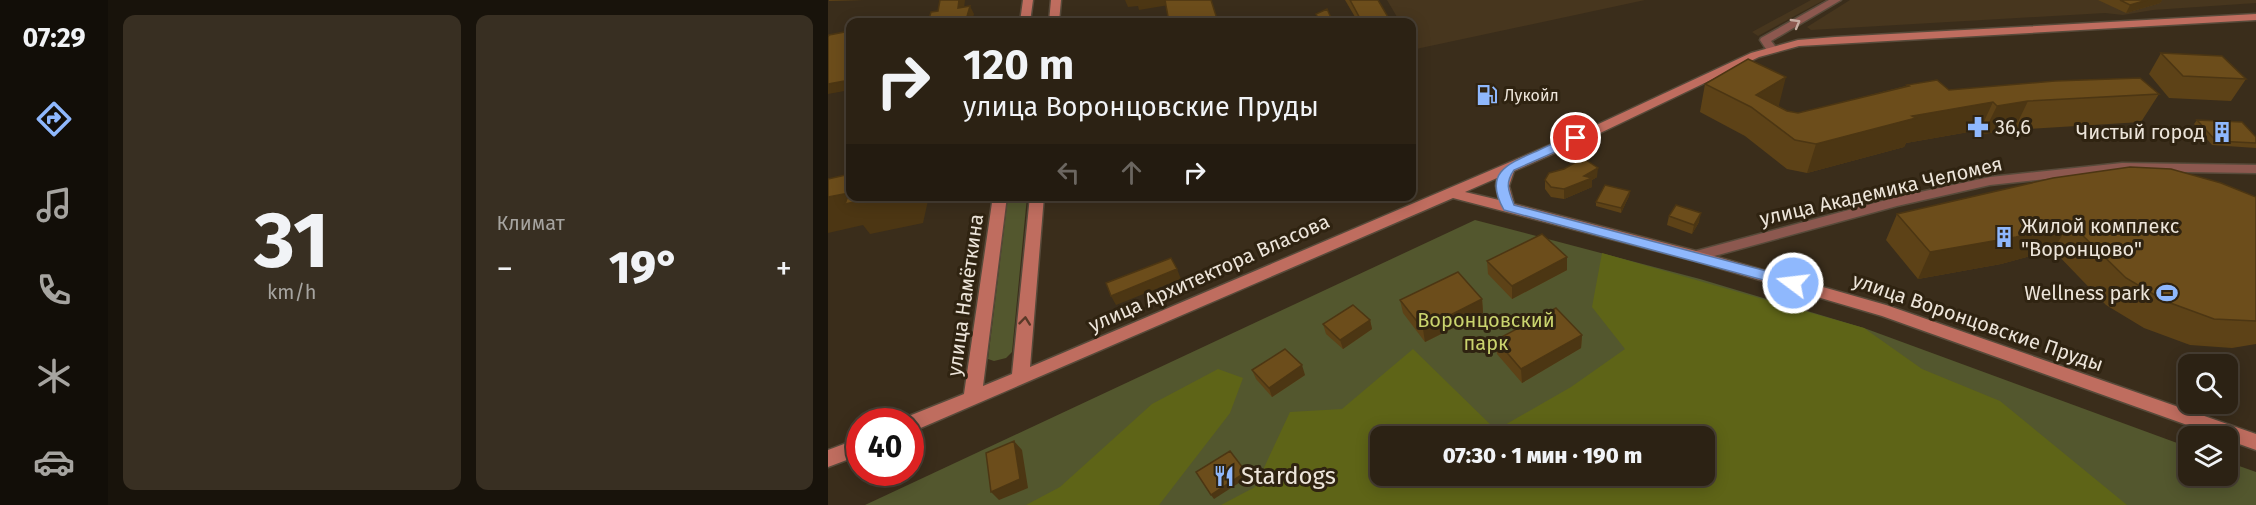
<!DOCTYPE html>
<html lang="ru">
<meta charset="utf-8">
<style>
:root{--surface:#2c2214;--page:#382f22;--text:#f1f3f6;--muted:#a6a4a0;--line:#483f34;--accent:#8fb8fd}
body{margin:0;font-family:"Fira Sans",sans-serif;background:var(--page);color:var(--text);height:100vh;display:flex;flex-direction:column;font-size:22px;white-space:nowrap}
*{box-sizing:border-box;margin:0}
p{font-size:20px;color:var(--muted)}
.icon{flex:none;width:33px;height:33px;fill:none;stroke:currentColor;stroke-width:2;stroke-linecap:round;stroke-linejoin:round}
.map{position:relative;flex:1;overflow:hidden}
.details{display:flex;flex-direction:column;gap:15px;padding:15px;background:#18130b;width:720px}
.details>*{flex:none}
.top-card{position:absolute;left:18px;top:18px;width:570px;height:183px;border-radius:12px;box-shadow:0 3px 15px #0003,0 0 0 2px var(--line);background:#2c2214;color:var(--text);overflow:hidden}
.controls{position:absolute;left:1350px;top:354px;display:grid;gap:12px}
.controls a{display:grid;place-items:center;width:60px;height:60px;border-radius:12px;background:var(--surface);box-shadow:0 3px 15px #0003,0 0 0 2px var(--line);font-size:30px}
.speed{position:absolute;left:18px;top:408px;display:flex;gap:12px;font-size:30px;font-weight:700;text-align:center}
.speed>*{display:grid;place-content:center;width:78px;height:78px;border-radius:50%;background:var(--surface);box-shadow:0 3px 15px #0003,0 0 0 2px var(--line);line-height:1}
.speed .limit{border:9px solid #d22;background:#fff;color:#111}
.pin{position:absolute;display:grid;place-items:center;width:51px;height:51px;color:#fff;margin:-26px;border:3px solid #fff;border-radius:50%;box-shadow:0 2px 6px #0007}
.me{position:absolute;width:66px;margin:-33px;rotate:285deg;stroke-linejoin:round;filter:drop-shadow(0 0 4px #0008)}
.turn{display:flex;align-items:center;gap:21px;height:126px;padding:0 18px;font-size:27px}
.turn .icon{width:78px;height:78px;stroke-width:2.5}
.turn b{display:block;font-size:42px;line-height:51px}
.lanes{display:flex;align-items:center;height:57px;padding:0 18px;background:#0003;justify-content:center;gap:30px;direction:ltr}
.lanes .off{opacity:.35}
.big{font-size:45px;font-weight:800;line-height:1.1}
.details .widget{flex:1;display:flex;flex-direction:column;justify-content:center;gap:9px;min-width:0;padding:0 21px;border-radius:12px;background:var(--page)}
.details .dial{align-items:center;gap:0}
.dial b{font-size:78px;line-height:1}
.heat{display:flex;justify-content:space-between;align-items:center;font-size:33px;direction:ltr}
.details .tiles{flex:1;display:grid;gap:15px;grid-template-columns:repeat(2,1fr)}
.trip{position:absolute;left:542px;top:426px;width:345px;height:60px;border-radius:12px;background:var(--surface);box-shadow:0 3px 15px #0003,0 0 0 2px var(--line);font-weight:800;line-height:60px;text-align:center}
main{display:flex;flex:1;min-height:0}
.tab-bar{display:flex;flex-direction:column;width:108px;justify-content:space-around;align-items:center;background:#120e08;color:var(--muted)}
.tab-bar .icon{width:42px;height:42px}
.tab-bar .on{color:var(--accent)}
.tab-bar b{font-size:27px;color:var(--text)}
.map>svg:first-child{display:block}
.built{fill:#47361e}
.green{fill:#53572e;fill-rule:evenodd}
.forest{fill:#5e6417;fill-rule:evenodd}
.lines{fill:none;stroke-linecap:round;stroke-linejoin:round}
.street-casing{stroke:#574a3a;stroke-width:3}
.secondary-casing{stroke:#574a3a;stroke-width:3}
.street{fill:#8c584f;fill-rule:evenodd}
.secondary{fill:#bf6d5f;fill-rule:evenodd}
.wall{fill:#5d4217}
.shaded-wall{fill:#4c3613}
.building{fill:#6c4d1b;stroke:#4c3613;stroke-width:1.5}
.oneway{stroke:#c6ada2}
.oneway2{stroke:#5a3928}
.route{fill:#8fb8fd;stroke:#5d78a4;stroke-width:1.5}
.labels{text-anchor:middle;stroke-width:6;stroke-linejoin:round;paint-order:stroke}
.far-poi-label{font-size:16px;fill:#ede5da;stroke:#2f2311;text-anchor:start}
.poi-label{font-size:20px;fill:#ede5da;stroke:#2f2311;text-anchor:start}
.street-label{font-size:20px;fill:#ede5da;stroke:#2f2311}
.park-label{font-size:20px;fill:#cad46e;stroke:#2f2311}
.near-poi-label{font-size:24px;fill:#ede5da;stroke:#2f2311;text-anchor:start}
</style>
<main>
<nav class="tab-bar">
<b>07:29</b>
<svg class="icon on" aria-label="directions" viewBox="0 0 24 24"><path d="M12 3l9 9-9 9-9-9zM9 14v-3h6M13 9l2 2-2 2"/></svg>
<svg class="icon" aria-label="music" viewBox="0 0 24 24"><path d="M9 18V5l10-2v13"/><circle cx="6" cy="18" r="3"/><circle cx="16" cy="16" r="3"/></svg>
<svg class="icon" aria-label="phone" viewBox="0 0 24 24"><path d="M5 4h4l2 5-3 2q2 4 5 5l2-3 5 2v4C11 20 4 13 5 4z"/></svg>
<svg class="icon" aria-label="climate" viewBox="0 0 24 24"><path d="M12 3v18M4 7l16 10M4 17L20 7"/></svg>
<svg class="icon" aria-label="car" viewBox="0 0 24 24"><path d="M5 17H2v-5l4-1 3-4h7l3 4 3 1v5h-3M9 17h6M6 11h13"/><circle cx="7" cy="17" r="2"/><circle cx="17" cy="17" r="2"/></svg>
</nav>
<section class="details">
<div class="tiles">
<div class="widget dial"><b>31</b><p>km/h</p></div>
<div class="widget"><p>Климат</p>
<div class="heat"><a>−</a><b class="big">19°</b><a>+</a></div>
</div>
</div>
</section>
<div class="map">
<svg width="1428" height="505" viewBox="0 0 1428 505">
<rect width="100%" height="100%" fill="#3a2d1b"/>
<!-- built -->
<path class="built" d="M559 0H817L588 49 584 42V22H572Z
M983 0H996L930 36 924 32Z
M1022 0H1428V3L1325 10 1295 15 1277 13 983 30 979 27Z"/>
<!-- green -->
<path class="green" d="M180 197H199L184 352 178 358 166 361 160 359Z
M647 220 872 279 1036 328 1360 447V476H1400V462L1428 472V505H37ZM552 436H876V476H552Z"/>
<!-- forest -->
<path class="forest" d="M774 253 1036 328 1094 369 1172 401 1299 505H393L427 487 462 412 514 409 585 349 668 430 743 387 797 349 764 307ZM552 436H876V476H552Z
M390 369 415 378 402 413 331 505H198L232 487 324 404Z"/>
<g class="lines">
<defs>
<path id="street" d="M1001 0H1013L943 41 950 50 948 52H940L932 40 933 38Z
M1294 163 1428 165V173L1294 171 1162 185 1069 206 868 261 860 256 868 251 1069 197 1162 177Z"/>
<path id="secondary" d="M195 0H205L202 22H192Z
M223 0H233L231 22H221Z
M1428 14V20L971 46 931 57 770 134 686 171 681 186 686 204 868 251 1058 305 1428 434V450L1400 440V436H1390L1054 316 867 261 625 198 88 430 82 432V422H74L76 418 136 394 165 196H179L155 386 184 374 202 196H216L202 367 762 128 923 53 970 40 1007 37ZM669 178 668 186 671 200 637 192Z
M32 438V455L0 467V450Z"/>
</defs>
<!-- street casing -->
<use href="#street" class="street-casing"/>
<!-- secondary casing -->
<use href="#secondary" class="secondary-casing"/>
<!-- street -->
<use href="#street" class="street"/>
<!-- secondary -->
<use href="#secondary" class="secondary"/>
</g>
<!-- wall -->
<path class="wall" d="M1 0H36L1 1Z
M517 0H550L563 22H530Z
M1270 0H1334L1332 3 1298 13Z
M1333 53 1418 79 1403 101 1341 98 1321 74Z
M877 84 951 105 950 106 959 111 970 113 1078 86 1079 85 1121 90 1331 94 1313 122 1186 130 1155 134 1152 130 1078 143 1076 147 979 173 959 169 917 136 872 112Z
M1369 120 1428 137V148L1384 145 1366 124Z
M769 177 764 180V187L736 199 723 197 717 189V180Z
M802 191 801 196 793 213 768 206V202Z
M1428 197V344L1404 348 1362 345 1316 328 1278 305 1225 250 1173 264 1090 279 1058 240 1069 214Z
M841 216 871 222 864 234 839 225Z
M659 261 739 270 684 299 660 274Z
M654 299 655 313 597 342 575 313 572 300Z
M542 320 544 329 515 349 498 334 495 324Z
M754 335 753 348 694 383 669 354 668 340Z
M424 370 477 375 444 397 428 379Z"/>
<!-- shaded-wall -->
<path class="shaded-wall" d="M131 0H137L135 16 130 8Z
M297 0H339L341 5 311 10 310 6 300 7Z
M1319 0H1334L1332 3 1298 13 1302 5Z
M142 6 146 14 144 22H127Z
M958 77 951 105 934 116 928 95Z
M22 80V90L0 94V84Z
M1200 101 1186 130 1155 134 1169 106Z
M1165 102 1152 130 1078 143 1076 147 979 173 988 144 1084 116Z
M770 168 769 177 764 180V187L736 199V189Z
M802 191 801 196 793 213V208Z
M21 193 54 196H101L95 223 42 234 35 225 0 233V197Z
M873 213 871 222 864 234 866 225Z
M1242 223 1225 250 1173 264 1090 279 1102 252Z
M739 257V270L684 299V286Z
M349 269 353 279 288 305 283 296Z
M654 299 655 313 597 342 595 329Z
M542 320 544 329 515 349 512 340Z
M754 335 753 348 694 383 693 369Z
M474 365 477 375 444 397 441 388Z
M186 441 194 450 200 488 171 500 163 492Z
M418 472 420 477 386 499 383 495Z"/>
<!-- building -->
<path class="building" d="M112 0H131L130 8 142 6 138 20 127 22H77L101 19 103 12 110 11Z
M337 0H383L390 22H341Z
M522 0H550L563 22H534Z
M1292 0H1319L1302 5Z
M499 9 505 22H492L488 14Z
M22 31V80L0 84V37L1 35Z
M1333 53 1394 56 1418 79 1355 76Z
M920 59 958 77 928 95 959 111 970 113 1081 86 1079 85 1109 80 1121 90 1227 81 1312 78 1331 94 1200 101 1169 106 1165 102 1084 116 1088 118 988 144 967 140 923 107 877 84Z
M1369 120 1414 122 1428 137V143L1388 141Z
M755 158 770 168 756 176 764 178 736 189 723 187 717 180 721 173 736 169Z
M1302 167 1343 169 1393 183 1428 197V321L1386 319 1337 301 1298 278 1242 223 1188 237 1102 252 1069 214 1225 178Z
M22 174V196H54L17 204 21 193 0 197V179Z
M777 185 802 191 793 208 768 202Z
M848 205 873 213 866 225 841 216Z
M714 234 739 257 684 286 659 261Z
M343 258 349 269 283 296 278 283Z
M630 272 654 299 595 329 572 300Z
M525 305 542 320 512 340 495 324Z
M728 308 754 335 693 369 668 340Z
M457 349 474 365 441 388 424 370Z
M186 441 192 479 163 492 158 453Z
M402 451 418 472 383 495 368 472Z"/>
<!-- one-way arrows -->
<defs><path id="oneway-chevron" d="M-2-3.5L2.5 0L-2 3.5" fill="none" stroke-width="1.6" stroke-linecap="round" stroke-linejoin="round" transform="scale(1.5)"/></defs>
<use class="oneway" href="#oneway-chevron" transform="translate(968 23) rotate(-30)"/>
<use class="oneway2" href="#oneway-chevron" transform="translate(197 321) rotate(-84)"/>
<!-- route -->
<path class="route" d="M748 135 754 138 752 141 686 170C677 183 680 190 686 205L965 278 972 283 970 287 965 288 676 210C655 173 679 164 709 151 722 145 735 138 748 135Z"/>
<!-- icons -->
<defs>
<symbol id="fuel-bare" viewBox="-9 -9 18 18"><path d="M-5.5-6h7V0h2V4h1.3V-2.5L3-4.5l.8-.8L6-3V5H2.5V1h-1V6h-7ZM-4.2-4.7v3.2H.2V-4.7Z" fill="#8fb8fd" stroke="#2f2311" stroke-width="2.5" paint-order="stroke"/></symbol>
<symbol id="pharmacy-bare" viewBox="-9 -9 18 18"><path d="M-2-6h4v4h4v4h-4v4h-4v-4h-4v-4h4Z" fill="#8fb8fd" stroke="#2f2311" stroke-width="2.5" paint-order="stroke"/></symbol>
<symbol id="building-bare" viewBox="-9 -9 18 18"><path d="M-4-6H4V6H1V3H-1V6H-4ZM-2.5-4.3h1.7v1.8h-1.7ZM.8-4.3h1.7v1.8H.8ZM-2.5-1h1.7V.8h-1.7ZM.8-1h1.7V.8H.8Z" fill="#8fb8fd" stroke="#2f2311" stroke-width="2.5" paint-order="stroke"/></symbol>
<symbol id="stadium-bare" viewBox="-9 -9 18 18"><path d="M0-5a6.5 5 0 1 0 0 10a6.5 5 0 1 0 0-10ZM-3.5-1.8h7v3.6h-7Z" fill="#8fb8fd" stroke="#2f2311" stroke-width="2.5" paint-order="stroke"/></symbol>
<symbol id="restaurant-bare" viewBox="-9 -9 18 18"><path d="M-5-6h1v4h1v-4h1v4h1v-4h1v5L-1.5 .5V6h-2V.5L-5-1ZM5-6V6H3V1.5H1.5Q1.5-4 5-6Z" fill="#8fb8fd" stroke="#2f2311" stroke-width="2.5" paint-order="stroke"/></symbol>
</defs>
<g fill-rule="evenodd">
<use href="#fuel-bare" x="644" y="80" width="30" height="30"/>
<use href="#pharmacy-bare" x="1135" y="112" width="30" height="30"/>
<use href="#building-bare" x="1379" y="117" width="30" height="30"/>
<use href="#building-bare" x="1161" y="222" width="30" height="30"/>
<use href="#stadium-bare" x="1324" y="278" width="30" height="30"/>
<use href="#restaurant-bare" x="381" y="461" width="30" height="30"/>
</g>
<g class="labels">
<!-- far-poi labels -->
<g class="far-poi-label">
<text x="676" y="101">Лукойл</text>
</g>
<!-- poi labels -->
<g class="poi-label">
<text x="1167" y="134">36,6</text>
<text x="1377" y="139" text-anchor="end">Чистый город</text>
<text x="1193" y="233">Жилой комплекс<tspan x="1193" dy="23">"Воронцово"</tspan></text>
<text x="1322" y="300" text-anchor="end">Wellness park</text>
</g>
<!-- street labels -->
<g class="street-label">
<text transform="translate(1053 191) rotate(-13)" y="7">улица Академика Челомея</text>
<text transform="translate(381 273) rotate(-24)" y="7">улица Архитектора Власова</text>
<text transform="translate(137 295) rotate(-82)" y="7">улица Намёткина</text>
<text transform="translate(1150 322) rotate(19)" y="7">улица Воронцовские Пруды</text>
</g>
<!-- park labels -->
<g class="park-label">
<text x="658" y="327">Воронцовский<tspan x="658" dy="23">парк</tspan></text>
</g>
<!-- near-poi labels -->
<g class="near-poi-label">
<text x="413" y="484">Stardogs</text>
</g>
</g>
</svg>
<div class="controls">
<a><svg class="icon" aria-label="search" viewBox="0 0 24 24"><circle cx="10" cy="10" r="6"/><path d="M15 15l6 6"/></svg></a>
<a><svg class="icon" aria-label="layers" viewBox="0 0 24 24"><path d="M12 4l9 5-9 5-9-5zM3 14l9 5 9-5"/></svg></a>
</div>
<div class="speed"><div class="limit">40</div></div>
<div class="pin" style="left:748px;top:138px;background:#d93025"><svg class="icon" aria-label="arrive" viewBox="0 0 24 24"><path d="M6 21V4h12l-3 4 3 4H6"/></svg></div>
<svg class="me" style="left:965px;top:283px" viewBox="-20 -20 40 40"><circle r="17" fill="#8fb8fd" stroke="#fff" stroke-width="3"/><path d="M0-11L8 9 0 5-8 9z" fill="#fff"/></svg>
<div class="trip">07:30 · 1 мин · 190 m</div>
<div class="top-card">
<div class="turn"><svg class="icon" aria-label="right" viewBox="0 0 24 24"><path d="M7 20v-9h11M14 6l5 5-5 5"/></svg><div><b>120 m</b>улица Воронцовские Пруды</div></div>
<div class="lanes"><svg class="icon off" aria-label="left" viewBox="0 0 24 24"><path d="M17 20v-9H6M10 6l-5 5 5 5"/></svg><svg class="icon off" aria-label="ahead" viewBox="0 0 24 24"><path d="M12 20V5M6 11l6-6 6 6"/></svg><svg class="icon" aria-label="right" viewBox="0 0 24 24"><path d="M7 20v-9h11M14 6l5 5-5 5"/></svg></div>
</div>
</div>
</main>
